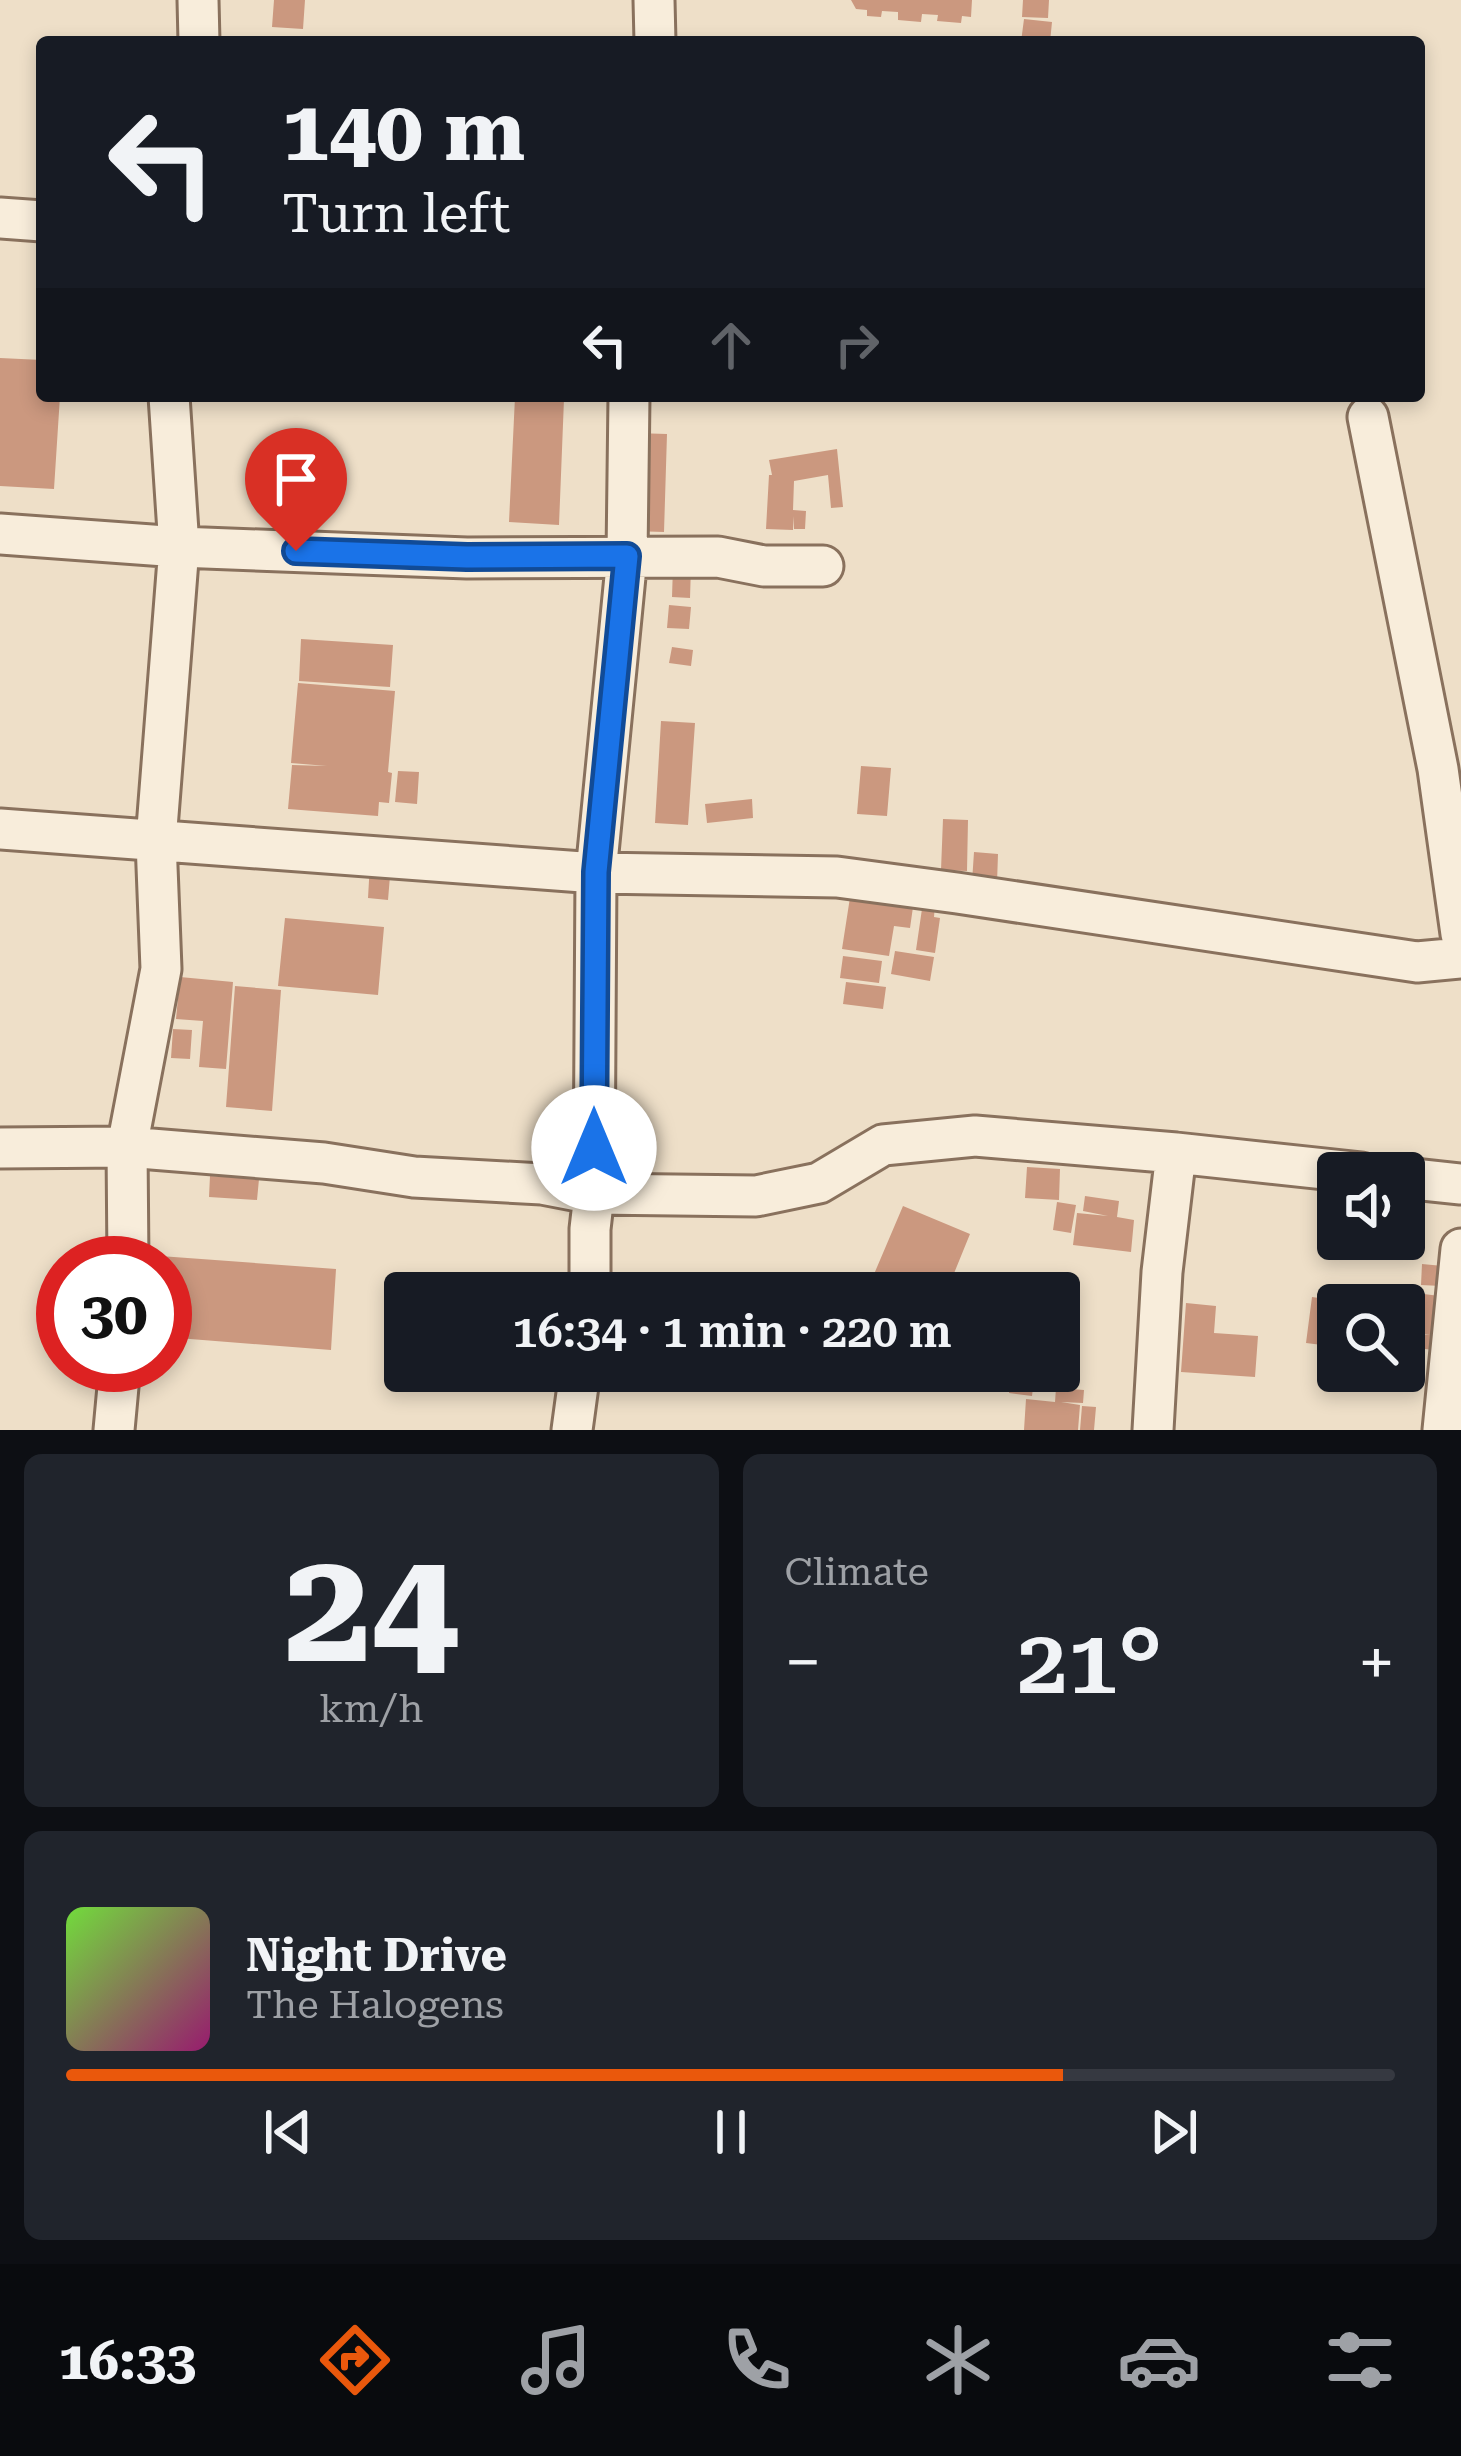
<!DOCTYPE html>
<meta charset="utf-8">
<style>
:root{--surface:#171b24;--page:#20242c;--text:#f1f3f6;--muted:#9ea1a6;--line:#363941;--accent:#ea580c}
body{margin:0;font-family:"Roboto Serif",serif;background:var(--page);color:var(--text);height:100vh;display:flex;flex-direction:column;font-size:45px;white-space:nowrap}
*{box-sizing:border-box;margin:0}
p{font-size:39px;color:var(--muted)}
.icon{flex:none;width:66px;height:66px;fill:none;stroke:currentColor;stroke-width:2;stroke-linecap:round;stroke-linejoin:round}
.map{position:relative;height:1430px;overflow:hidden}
.panel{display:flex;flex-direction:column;gap:24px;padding:24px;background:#0d0f14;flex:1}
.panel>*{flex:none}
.top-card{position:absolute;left:36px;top:36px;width:1389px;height:366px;border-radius:12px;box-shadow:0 6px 18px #0003;background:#171b24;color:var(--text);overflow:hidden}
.tools{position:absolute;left:1317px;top:1152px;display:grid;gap:24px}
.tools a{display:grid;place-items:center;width:108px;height:108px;border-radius:12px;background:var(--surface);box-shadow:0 6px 18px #0003;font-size:60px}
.speed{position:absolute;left:36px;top:1236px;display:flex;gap:24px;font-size:60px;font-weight:700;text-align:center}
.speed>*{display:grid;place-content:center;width:156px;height:156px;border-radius:50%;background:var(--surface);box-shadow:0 6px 18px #0003;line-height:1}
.speed .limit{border:18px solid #d22;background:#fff;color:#111}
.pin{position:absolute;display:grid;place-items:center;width:102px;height:102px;color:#fff;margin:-123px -51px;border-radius:50% 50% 50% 0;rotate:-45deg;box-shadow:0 0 12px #0007}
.pin .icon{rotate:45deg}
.me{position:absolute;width:132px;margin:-66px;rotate:0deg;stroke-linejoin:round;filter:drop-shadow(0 0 9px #0008)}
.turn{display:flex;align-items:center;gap:42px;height:252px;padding:0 48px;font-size:54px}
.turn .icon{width:156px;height:156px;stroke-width:2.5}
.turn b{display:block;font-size:84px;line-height:102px}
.lanes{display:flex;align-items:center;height:114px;padding:0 48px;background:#0003;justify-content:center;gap:60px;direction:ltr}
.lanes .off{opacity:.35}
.big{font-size:90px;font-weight:600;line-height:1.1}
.panel .card{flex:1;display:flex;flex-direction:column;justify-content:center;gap:18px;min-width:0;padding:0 42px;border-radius:18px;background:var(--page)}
.panel .dial{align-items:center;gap:0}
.dial b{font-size:156px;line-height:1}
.song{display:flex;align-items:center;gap:36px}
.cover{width:144px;height:144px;border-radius:18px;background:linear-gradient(135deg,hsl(100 70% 55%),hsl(320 70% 35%))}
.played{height:12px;border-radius:6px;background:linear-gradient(90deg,var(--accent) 75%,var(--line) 75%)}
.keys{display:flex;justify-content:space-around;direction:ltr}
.heat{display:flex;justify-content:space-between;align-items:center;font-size:66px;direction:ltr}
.panel .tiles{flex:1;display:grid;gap:24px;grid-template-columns:1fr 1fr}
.card:last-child{grid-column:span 2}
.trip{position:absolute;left:384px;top:1272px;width:696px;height:120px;border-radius:12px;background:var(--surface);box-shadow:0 6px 18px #0003;font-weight:600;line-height:120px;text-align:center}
.dock{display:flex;height:192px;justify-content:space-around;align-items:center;background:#090b0e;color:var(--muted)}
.dock .icon{width:84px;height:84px}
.dock .current{color:var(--accent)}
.dock b{font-size:54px;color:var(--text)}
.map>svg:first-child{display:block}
.building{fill:#cb987f}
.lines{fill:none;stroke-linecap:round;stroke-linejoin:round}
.minor-casing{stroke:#89715d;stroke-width:45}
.minor{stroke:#f8eddb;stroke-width:39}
.route-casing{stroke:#114b97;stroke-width:30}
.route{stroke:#1a73e8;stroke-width:21}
</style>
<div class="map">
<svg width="1461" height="1430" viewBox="0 0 1461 1430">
<rect width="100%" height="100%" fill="#eedfc8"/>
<!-- building -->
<path class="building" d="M274 0H305L303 29 272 27Z
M851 0H972L971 17 962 16 961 23 937 21 938 15 922 14 921 22 898 20V12L882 11 881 17 867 16V10L856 9Z
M1023 0H1049L1048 18 1022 17Z
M1024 19 1052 22 1050 42H1021Z
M0 358 42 360V396H60L54 489 0 486Z
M515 397 564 399 559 525 509 522Z
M635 433 667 434 664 532 632 531Z
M837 449 843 507 831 508 828 475 794 481 793 510 806 511 805 529H794L793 516V530L766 529 769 475H772L769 460Z
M673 566H691L690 598 672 597Z
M669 605 691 607 689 629 667 628Z
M301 639 393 645 390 687 299 681Z
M672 647 693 650 691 666 669 663Z
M298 683 395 691 388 772 392 773 389 803 379 802 378 816 288 809 292 765 327 766 291 763Z
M661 721 695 723 688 825 655 823Z
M861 766 891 768 887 816 857 814Z
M398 771 419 772 417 804 395 802Z
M752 799 753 818 707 823 705 804Z
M943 819 968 820 967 871 941 870Z
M974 852 998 854 997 883 972 882Z
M370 863 391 864 388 900 368 898Z
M851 891 914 900 910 928 894 926 889 956 842 949Z
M923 902 935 904 934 917 940 918 935 953 916 950Z
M285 918 384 927 378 995 278 986Z
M895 951 934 957 930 981 891 974Z
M843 956 882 961 879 983 840 978Z
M180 977 233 982 226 1069 199 1067 203 1021 176 1019Z
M846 982 886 987 883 1009 843 1004Z
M235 986 281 990 272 1111 226 1107Z
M173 1029 192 1030 190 1059 171 1058Z
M1027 1167 1060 1169 1059 1200 1025 1198Z
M210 1176 259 1179 257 1200 209 1197Z
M1085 1196 1119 1201 1117 1217 1134 1220 1131 1252 1073 1245 1077 1213 1108 1216 1083 1211Z
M1057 1202 1076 1205 1071 1233 1053 1230Z
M903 1206 970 1234 946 1293H866Z
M160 1256 336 1269 331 1350 165 1337V1263H160Z
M1422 1264 1443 1266 1441 1286 1421 1285Z
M1335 1286 1376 1291 1374 1305H1338V1347L1306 1343 1312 1297 1333 1300Z
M1382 1289 1440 1296 1435 1350 1414 1348 1415 1335H1430L1404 1332V1305H1380Z
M1186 1303 1216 1306 1214 1333 1258 1336 1255 1377 1181 1372Z
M1012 1371H1035L1032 1396 1009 1393Z
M1056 1388 1084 1390 1083 1403 1061 1402 1080 1405 1078 1430H1024L1026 1399 1055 1402Z
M1082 1406 1096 1407 1094 1430H1080Z"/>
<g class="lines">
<defs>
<path id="minor" d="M198 0 199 42
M654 0 655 42
M0 218 42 221
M1368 417 1438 769 1461 934
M0 534 179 547 467 558 718 557 764 566H823
M0 829 596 873 837 877 957 893 1417 962 1461 958
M0 1148 127 1147 324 1163 414 1177 542 1184 594 1194 756 1196 819 1183 883 1145 975 1136 1176 1153 1362 1173
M1404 1178 1461 1184
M128 1263 127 1147 161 969 156 841 179 547 169 396
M590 1293V1229L594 1194 596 873 627 556 629 396
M114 1430 120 1365
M572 1430 580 1371
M1153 1430 1162 1272 1176 1153
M1443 1430 1461 1249"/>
</defs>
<!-- minor casing -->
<use href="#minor" class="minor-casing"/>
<!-- minor -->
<use href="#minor" class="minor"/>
</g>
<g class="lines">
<defs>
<path id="route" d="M296 551 467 557 627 556 596 872 594 1148"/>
</defs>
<!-- route casing -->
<use href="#route" class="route-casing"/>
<!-- route -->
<use href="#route" class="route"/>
</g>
</svg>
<div class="tools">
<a><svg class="icon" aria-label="sound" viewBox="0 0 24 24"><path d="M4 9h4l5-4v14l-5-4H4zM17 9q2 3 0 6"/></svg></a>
<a><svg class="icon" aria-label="search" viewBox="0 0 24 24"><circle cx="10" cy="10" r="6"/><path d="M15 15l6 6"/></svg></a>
</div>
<div class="speed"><div class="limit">30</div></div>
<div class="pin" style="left:296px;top:551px;background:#d93025"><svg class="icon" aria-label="arrive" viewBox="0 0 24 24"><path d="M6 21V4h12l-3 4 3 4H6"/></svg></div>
<svg class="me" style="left:594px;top:1148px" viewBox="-20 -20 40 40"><circle r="19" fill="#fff"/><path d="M0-13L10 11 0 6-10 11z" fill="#1a73e8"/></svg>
<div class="trip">16:34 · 1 min · 220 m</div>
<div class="top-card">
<div class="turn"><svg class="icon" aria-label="left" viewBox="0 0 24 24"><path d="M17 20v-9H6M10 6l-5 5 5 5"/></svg><div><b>140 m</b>Turn left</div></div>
<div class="lanes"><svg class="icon" aria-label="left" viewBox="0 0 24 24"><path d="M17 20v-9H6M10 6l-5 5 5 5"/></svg><svg class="icon off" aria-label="ahead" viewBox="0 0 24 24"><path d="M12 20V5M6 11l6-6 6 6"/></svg><svg class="icon off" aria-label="right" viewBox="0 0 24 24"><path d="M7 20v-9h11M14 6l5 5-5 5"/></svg></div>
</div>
</div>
<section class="panel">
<div class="tiles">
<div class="card dial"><b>24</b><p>km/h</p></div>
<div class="card"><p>Climate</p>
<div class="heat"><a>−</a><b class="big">21°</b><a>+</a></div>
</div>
<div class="card">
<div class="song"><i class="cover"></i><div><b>Night Drive</b><p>The Halogens</p></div></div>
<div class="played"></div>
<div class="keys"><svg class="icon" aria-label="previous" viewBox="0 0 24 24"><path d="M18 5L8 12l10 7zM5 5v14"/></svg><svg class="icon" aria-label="pause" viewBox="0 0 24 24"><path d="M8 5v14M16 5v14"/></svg><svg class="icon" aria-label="next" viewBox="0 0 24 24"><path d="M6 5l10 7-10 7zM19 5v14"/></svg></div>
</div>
</div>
</section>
<nav class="dock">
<b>16:33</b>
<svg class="icon current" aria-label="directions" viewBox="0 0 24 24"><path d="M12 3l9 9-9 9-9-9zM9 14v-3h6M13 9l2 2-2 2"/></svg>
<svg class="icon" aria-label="music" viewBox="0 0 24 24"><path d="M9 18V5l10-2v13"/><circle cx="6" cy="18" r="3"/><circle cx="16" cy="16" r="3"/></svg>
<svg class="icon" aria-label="phone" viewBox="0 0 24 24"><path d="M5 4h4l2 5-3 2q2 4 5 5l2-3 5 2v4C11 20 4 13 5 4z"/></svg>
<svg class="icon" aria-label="climate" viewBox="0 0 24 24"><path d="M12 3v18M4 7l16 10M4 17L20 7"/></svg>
<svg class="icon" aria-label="car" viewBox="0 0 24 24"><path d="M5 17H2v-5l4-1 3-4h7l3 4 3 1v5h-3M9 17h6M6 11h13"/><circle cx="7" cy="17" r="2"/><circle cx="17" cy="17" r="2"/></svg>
<svg class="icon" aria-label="filters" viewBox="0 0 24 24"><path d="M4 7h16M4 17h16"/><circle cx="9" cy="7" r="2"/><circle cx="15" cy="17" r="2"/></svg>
</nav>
